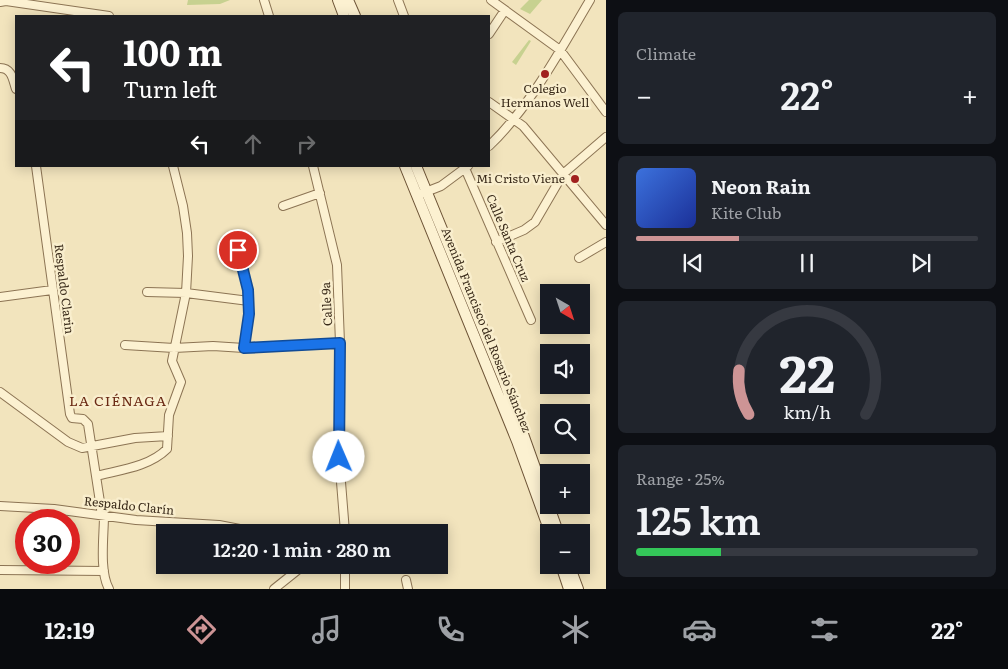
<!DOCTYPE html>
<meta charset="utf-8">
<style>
:root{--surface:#171b24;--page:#20242c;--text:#f1f3f6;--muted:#9ea1a6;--line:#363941;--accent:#cd9495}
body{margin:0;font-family:Literata,serif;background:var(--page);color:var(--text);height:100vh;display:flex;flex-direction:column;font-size:19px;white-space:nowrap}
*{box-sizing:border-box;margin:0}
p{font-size:16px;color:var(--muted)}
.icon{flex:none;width:28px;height:28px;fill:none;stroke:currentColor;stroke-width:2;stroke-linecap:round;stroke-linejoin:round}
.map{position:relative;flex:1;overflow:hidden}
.details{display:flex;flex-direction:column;gap:12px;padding:12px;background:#0d0f14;width:402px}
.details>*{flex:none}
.top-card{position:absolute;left:15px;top:15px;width:475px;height:152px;border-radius:0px;box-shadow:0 2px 12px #0003;background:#202124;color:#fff;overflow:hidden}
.needle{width:32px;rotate:141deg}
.buttons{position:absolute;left:540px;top:284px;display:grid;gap:10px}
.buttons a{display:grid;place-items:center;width:50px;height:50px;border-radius:0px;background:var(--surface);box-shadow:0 2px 12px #0003;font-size:25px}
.speed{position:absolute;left:15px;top:509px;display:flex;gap:10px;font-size:25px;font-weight:700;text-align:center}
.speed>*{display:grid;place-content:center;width:65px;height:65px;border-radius:50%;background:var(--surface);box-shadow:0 2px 12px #0003;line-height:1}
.speed .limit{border:8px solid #d22;background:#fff;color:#111}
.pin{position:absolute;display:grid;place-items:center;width:42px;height:42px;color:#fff;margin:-21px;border:2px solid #fff;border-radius:50%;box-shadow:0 1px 5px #0007}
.me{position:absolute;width:55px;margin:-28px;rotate:359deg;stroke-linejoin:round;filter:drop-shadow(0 0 4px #0008)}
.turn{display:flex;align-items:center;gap:18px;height:105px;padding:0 25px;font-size:22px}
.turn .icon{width:65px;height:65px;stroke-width:2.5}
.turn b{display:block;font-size:35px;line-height:42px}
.lanes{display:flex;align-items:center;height:48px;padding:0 25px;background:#0003;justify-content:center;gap:25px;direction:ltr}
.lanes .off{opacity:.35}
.big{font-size:38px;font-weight:600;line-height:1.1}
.details .card{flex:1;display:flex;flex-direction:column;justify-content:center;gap:8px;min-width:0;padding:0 18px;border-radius:8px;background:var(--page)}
.details .dial{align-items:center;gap:0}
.dial svg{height:130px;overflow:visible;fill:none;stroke:var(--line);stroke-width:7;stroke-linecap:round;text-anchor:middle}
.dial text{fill:var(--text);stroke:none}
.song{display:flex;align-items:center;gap:15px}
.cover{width:60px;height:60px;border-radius:8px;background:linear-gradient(135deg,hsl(220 70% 55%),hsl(230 70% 35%))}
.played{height:5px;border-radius:2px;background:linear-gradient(90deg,var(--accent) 30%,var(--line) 30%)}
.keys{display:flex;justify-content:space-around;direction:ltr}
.heat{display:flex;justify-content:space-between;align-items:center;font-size:28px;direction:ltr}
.charge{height:8px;border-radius:4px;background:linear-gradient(90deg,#34c759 25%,var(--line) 0)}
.trip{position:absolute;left:156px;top:524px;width:292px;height:50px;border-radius:0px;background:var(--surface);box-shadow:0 2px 12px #0003;font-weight:600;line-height:50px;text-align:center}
.dock{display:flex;height:80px;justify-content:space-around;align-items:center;background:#090b0e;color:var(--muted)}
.dock .icon{width:35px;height:35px}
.dock .selected{color:var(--accent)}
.dock b{font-size:22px;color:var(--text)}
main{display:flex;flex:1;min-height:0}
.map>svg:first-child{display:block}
.green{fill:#c7d190}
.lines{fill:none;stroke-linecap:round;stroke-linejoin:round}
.minor-casing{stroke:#8c7454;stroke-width:10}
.secondary-casing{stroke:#6e5437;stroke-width:12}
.minor{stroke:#fcf1d1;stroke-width:8}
.secondary{stroke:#fcf1d1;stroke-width:10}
.route-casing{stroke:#114b97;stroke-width:12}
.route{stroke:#1a73e8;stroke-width:9}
.poi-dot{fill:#a1211e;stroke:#f9eecd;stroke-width:2}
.labels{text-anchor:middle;stroke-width:5;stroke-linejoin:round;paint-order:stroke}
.poi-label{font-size:12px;fill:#3a2b1a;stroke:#f9eecd}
.street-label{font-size:12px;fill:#3a2b1a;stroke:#f9eecd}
.neighbourhood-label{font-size:14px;letter-spacing:1px;fill:#6b2a15;stroke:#f9eecd}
</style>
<main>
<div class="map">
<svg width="606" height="589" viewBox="0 0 606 589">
<rect width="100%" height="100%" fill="#f2e4bd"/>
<!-- green -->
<path class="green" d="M188 0H230L220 4 187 5Z
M529 0H542L530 14 520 9Z
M529 40 531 41 516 65 512 62Z"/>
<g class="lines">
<defs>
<path id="minor" d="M264 0 269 16
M398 0 404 16
M491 0 560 50 606 112
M0 2 6 1 109 16
M489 34 505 10
M0 68C12 68 13 80 16 89
M489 102 523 126 606 225
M489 146C530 107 561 49 590 0
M36 166 70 414 72 418 83 419 88 424 102 515
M313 166 337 265 340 343 339 457 345 532
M464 166 531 320
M423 193 441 186 468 166
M283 206 320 193
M496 242 524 230 535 222 563 174 606 137
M238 250 248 290 249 313 244 348
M579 258 606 242
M147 292 186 293 249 301
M0 297 52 290
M125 345 174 348 213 346 244 348 340 343
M0 392 68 442 82 448 135 438 168 436
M96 476C119 470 149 467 167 449L169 415 181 382 172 361 186 293 188 256 187 233 183 206 173 166
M0 506 54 509 136 520 219 525 256 532
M104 515C104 536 99 571 109 589
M0 570 104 571
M406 580 408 589
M274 589 304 565
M345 589V565"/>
<path id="secondary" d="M338 0 344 16
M348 0 355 16
M405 166 517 441 550 532
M416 166 503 378 558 532
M561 565 569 589
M569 565 578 589"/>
</defs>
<!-- minor casing -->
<use href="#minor" class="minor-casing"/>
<!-- secondary casing -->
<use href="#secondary" class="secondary-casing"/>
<!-- minor -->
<use href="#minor" class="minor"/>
<!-- secondary -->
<use href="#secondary" class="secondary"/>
</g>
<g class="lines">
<defs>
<path id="route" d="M238 250 248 290 249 314 244 348 340 343 339 457"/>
</defs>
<!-- route casing -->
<use href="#route" class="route-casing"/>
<!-- route -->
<use href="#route" class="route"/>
</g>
<!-- markers -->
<g class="poi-dot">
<circle cx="545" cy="74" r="5"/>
<circle cx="575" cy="179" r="5"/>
</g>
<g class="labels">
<!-- poi labels -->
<g class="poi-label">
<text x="545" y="93">Colegio<tspan x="545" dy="14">Hermanos Well</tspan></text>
<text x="565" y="183" text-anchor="end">Mi Cristo Viene</text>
</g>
<!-- street labels -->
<g class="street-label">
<text transform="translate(508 238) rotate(67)" y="4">Calle Santa Cruz</text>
<text transform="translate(64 289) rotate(83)" y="4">Respaldo Clarin</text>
<text transform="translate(327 304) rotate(-93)" y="4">Calle 9a</text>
<text transform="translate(486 330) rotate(68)" y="4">Avenida Francisco del Rosario Sánchez</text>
<text transform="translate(129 506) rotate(6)" y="4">Respaldo Clarín</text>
</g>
<!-- neighbourhood labels -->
<g class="neighbourhood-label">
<text x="118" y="406">LA CIÉNAGA</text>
</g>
</g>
</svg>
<div class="buttons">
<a><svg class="needle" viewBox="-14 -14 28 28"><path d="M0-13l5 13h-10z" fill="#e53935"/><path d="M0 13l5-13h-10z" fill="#9ea1a6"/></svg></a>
<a><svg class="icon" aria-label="sound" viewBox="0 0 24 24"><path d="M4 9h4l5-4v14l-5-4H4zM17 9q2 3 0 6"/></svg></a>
<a><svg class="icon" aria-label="search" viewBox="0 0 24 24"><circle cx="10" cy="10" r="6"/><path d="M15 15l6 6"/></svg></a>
<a>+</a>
<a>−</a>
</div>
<div class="speed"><div class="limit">30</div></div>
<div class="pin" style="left:238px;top:250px;background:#d93025"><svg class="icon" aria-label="arrive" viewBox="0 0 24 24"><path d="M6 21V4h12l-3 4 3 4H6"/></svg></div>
<svg class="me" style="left:339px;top:457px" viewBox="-20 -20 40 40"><circle r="19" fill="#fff"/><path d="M0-13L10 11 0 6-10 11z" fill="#1a73e8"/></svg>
<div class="trip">12:20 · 1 min · 280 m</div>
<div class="top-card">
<div class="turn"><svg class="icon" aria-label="left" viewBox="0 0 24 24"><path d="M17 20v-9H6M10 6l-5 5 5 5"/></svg><div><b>100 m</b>Turn left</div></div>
<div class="lanes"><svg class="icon" aria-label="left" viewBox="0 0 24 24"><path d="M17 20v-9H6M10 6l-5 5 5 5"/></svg><svg class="icon off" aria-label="ahead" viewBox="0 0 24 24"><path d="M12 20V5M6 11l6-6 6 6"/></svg><svg class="icon off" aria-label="right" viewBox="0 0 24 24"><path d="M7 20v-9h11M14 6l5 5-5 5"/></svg></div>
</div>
</div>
<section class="details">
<div class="card"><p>Climate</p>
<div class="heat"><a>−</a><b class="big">22°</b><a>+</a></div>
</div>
<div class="card">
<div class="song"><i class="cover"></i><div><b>Neon Rain</b><p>Kite Club</p></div></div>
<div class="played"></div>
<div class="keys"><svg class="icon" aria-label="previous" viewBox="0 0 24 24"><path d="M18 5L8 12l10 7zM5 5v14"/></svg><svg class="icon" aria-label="pause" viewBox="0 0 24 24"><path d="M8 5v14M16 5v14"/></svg><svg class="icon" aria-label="next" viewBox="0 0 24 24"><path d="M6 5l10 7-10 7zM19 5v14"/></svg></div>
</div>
<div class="card dial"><svg viewBox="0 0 100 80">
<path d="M14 69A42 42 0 1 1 86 69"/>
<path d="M14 69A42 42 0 0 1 8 42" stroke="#cd9495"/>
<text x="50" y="56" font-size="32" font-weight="700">22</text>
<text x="50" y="72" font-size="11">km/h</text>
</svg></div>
<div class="card"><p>Range · 25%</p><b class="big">125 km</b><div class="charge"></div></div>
</section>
</main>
<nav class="dock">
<b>12:19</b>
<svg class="icon selected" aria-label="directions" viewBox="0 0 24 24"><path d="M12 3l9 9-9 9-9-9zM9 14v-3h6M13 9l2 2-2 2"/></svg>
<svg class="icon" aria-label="music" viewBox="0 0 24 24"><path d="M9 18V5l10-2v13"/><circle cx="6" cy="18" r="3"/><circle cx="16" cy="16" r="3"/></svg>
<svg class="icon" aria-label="phone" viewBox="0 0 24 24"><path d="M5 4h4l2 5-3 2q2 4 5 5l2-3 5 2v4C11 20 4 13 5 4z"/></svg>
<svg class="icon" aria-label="climate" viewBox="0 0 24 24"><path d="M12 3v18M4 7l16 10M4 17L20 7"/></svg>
<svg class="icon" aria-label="car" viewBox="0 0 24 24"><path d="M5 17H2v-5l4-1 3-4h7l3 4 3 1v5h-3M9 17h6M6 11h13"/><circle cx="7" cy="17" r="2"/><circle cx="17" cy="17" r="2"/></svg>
<svg class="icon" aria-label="filters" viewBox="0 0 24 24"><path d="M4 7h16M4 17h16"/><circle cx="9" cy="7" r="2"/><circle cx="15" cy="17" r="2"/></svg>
<b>22°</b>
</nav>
